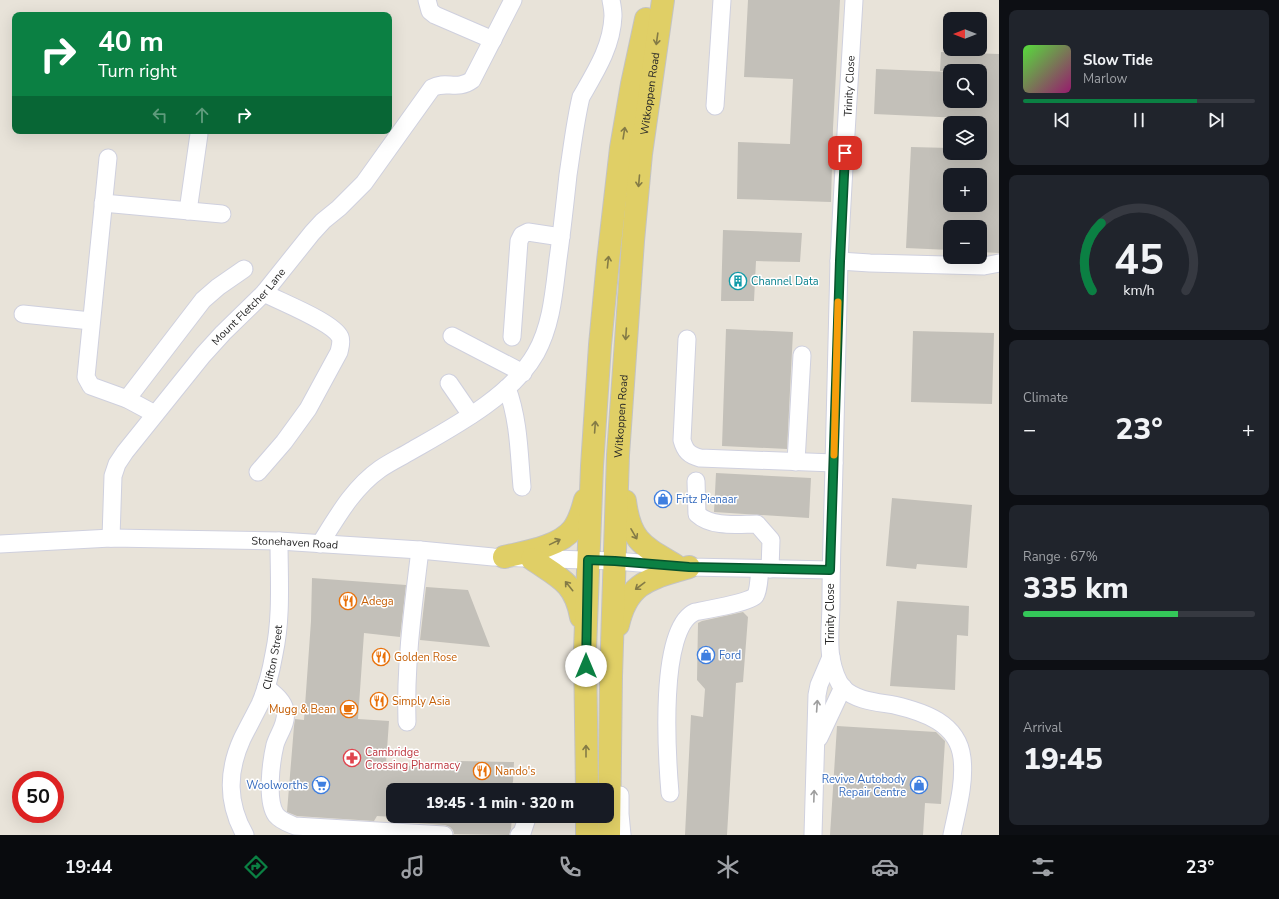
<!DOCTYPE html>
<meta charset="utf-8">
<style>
:root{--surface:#171b24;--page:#20242c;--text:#f1f3f6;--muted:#9ea1a6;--line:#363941;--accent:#0b8043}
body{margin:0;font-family:"Nunito Sans",sans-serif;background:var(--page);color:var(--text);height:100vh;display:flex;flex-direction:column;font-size:15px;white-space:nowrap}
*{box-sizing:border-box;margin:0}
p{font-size:13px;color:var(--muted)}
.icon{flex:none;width:22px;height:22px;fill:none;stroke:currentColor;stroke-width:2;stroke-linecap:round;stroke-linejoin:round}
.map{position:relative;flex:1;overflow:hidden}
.details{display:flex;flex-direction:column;gap:10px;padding:10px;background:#0d0f14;width:280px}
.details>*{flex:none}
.banner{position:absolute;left:12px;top:12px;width:380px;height:122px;border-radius:8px;box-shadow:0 4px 16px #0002;background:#0b8043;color:#fff;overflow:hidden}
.needle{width:26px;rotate:270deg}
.tools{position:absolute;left:943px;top:12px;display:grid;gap:8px}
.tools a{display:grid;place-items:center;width:44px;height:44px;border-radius:8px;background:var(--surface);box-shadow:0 4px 16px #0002;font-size:20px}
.speed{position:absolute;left:12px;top:771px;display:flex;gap:8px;font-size:20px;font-weight:700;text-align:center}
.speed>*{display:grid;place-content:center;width:52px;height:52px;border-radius:50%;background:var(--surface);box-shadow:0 4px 16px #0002;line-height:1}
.speed .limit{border:6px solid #d22;background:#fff;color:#111}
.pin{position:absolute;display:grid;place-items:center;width:34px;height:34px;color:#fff;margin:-17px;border-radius:8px;box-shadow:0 2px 6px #0006}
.me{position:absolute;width:44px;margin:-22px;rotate:0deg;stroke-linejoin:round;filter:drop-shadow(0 0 3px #0008)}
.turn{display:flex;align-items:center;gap:14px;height:84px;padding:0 20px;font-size:18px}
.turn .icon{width:52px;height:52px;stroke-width:2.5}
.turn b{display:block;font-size:28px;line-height:34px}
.lanes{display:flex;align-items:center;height:38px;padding:0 20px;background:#0003;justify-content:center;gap:20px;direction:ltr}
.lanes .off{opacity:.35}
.big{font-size:30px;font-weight:800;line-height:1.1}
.details .tile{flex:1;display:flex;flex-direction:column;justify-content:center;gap:6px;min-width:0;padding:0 14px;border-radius:8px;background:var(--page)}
.details .dial{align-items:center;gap:0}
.dial svg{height:104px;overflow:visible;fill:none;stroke:var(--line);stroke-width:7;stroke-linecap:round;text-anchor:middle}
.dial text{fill:var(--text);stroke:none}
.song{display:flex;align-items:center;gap:12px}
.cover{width:48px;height:48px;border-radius:6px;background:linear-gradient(135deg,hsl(110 70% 55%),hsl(320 70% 35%))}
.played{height:4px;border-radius:2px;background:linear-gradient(90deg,var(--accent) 75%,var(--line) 75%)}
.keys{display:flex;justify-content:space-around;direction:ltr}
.heat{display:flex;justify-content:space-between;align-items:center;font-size:22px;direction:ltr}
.charge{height:6px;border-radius:3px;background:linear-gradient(90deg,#34c759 67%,var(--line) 0)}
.trip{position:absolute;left:386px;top:783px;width:228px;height:40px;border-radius:8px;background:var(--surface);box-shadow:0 4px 16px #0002;font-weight:800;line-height:40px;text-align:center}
.menu{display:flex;height:64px;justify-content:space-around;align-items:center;background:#090b0e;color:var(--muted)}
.menu .icon{width:28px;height:28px}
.menu .selected{color:var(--accent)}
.menu b{font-size:18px;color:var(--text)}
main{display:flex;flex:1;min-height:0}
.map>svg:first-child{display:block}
.building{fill:#c3c0b9;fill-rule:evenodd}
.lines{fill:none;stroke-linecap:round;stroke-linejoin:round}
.minor-casing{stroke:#cfd0de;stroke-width:19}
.major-casing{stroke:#c3c3c3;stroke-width:24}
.minor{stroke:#fff;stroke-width:17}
.major{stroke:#e0cf66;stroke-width:22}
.oneway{stroke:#847b46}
.oneway2{stroke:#9e9e9e}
.route-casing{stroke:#07532c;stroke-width:10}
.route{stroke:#0b8043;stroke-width:7}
.slow{stroke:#f59e0b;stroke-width:7}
.labels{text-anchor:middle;stroke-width:3;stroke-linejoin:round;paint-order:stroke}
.street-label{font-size:11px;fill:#272727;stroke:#fff}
.culture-label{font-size:11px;fill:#0d838f;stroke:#fff;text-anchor:start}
.shop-label{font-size:11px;fill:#366cbe;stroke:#fff;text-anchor:start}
.food-label{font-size:11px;fill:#c56008;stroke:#fff;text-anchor:start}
.health-label{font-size:11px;fill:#be3a42;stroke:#fff;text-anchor:start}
</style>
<main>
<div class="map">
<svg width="999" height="835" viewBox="0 0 999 835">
<rect width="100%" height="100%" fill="#e8e3d9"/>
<!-- building -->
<path class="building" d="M748 0H840L833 128 831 202 737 199 738 142 790 144 793 79 744 77Z
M941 52 999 54V253L980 252V227H950V250L906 248 911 147 950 148V153H980V123H961V118L874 114 876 69 950 72V101H980V71H940ZM950 175H980V205H950Z
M723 230 802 233 800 262 756 261 754 301H721Z
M726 329 793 332 787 449 722 446Z
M913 331 994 333 992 404 911 402Z
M716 473 811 478 809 518 714 512Z
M892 498 972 505 967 568 917 564 916 569 886 566Z
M312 578 406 585 400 637 364 633 358 719 389 721 386 764 450 769 458 761 514 762 513 782 508 790H393V817L377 816 374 821 297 816 287 812 294 726 295 719 304 720 311 621Z
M426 587 468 590 490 647 420 640Z
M897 601 969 606 968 636 957 635 955 690 890 686Z
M743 612 748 617 743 682 736 683 727 835H685L691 715 703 717 705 689 697 680 698 623 702 621Z
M837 726 936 732 945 741 941 804 925 803 923 835H830Z
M403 816H512L511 829 509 835 454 834 453 830 450 827 445 825 403 822Z"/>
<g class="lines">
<defs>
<g id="minor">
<path d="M427 0 430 11 435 15 493 40"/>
<path d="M854 0C849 87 843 175 839 262 837 330 836 397 834 465 833 511 831 557 831 603 831 621 828 640 831 658 833 668 836 680 843 688 856 701 877 702 894 705 924 712 958 723 962 758 965 784 957 810 952 835"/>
<path d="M715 106 722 0"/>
<path d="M108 158 86 377 91 386 127 399 155 414"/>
<path d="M103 203 222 214"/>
<path d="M188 211 199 134"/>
<path d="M839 261 870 263 984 266 999 263"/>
<path d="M23 314 91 321"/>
<path d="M452 336 523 373"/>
<path d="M512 337 519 241 522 235 528 232 561 237"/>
<path d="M687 339 682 440C685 451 689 455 700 458L834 463"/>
<path d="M449 383 471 415"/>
<path d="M507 388C519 420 519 454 522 487"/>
<path d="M127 399 203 300 218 287 244 269"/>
<path d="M796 462 802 355"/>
<path d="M258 472 284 442 308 409 339 352C340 347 342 342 340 337 333 322 281 302 264 293"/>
<path d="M696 481 697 514C712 528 739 524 757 524L771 540 770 569"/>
<path id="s1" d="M111 538 113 476 117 464 125 452 203 355 223 333 264 293 312 233 323 221 339 208 364 183 432 88C446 80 457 91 472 80L513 0"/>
<path id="s2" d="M0 544 111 538 279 541 420 550 493 557 615 561 689 567 831 570"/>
<path d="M320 544C337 517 353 488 380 469 390 462 401 457 411 451 453 427 512 396 536 353 552 324 554 291 558 259 562 231 565 203 568 175 572 149 575 122 581 97 596 71 612 46 613 16 613 11 612 5 611 0"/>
<path d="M266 687C273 693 283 700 285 710 288 723 278 734 275 745 271 762 266 801 276 815 281 821 288 823 295 826L444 835"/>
<path d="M407 722C405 665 413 607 420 550"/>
<path d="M819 738 843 687"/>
<path d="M670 793C667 757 658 628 695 612 705 610 751 602 755 596 759 591 759 575 760 569"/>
<path d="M620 795V814L622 835"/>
<path id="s3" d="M245 835C227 803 227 772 242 739 248 727 254 716 260 704 267 688 271 671 274 654 282 617 279 578 279 541"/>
<path d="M519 835 522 833 527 818"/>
<path d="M813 835 817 695 819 685 831 657"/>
</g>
<g id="major">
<path d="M625 501C630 541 643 546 675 565"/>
<path d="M504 557C525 552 559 547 573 529 580 520 582 510 585 500"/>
<path d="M532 559C558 577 575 582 581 617"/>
<path d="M618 625C628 581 651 579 689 567"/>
<path d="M587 790 585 650 592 466 600 345 608 261 621 148 632 84 646 19"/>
<path d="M587 816V835"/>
<path id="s4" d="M609 835 611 676 618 455 633 241 641 154 663 0"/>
</g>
</defs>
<!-- minor casing -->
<use href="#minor" class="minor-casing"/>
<!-- major casing -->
<use href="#major" class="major-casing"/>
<!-- minor -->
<use href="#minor" class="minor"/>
<!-- major -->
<use href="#major" class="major"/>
</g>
<!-- one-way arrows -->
<defs><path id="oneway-shaft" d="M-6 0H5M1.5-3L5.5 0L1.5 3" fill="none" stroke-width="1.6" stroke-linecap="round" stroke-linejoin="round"/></defs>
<g class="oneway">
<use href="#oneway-shaft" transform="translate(657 39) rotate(98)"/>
<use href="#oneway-shaft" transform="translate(624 133) rotate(-81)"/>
<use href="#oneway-shaft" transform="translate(639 181) rotate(95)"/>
<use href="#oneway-shaft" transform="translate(608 262) rotate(-84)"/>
<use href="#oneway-shaft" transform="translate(626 334) rotate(94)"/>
<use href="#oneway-shaft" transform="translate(595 427) rotate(-86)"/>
<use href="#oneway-shaft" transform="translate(634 534) rotate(60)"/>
<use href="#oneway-shaft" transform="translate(555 542) rotate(-26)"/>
<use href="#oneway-shaft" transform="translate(569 586) rotate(-129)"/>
<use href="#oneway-shaft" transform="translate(640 586) rotate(143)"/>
<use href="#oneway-shaft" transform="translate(586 751) rotate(-90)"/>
</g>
<g class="oneway2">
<use href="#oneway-shaft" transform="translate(817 706) rotate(-86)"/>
<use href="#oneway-shaft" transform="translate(814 796) rotate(-88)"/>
</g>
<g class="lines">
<defs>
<path id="route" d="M586 666 588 560 615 561 689 567 830 570 840 261 845 153"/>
</defs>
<!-- route casing -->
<use href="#route" class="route-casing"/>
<!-- route -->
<use href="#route" class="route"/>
<!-- slow -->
<path class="slow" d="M834 455 838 302"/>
</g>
<!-- icons -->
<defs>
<symbol id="building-ring" viewBox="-11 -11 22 22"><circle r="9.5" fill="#fff" stroke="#0f9aa8" stroke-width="1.5"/><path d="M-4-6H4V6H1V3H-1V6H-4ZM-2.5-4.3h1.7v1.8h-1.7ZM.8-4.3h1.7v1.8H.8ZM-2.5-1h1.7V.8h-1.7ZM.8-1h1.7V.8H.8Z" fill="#0f9aa8"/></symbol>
<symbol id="shop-ring" viewBox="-11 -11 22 22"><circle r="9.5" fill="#fff" stroke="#3f7fe0" stroke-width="1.5"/><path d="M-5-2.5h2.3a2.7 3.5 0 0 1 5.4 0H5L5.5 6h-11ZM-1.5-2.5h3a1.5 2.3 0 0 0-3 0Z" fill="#3f7fe0"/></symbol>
<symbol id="restaurant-ring" viewBox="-11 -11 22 22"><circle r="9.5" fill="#fff" stroke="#e8710a" stroke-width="1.5"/><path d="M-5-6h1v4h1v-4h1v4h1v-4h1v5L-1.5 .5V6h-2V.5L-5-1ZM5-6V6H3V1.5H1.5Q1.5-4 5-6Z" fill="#e8710a"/></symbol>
<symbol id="cafe-ring" viewBox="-11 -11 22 22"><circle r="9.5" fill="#fff" stroke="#e8710a" stroke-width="1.5"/><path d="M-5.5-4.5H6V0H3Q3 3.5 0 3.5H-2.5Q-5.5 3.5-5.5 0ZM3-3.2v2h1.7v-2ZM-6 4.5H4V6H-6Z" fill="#e8710a"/></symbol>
<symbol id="pharmacy-ring" viewBox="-11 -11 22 22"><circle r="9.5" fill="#fff" stroke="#e0444e" stroke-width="1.5"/><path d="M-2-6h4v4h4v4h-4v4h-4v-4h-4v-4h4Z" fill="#e0444e"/></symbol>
<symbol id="supermarket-ring" viewBox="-11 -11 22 22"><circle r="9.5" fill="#fff" stroke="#3f7fe0" stroke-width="1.5"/><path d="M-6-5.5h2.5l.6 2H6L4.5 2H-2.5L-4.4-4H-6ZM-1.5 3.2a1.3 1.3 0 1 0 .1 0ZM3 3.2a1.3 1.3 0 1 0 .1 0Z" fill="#3f7fe0"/></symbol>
</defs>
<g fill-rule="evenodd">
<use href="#building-ring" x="728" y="271" width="20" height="20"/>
<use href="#shop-ring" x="653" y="489" width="20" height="20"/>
<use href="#restaurant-ring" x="338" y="591" width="20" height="20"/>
<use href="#shop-ring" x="696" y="645" width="20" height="20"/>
<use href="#restaurant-ring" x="371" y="647" width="20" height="20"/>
<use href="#restaurant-ring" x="369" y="691" width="20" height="20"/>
<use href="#cafe-ring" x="339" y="699" width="20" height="20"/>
<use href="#pharmacy-ring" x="342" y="748" width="20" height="20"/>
<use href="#restaurant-ring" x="472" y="761" width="20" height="20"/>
<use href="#supermarket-ring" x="311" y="775" width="20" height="20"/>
<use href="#shop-ring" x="909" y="775" width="20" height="20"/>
</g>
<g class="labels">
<!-- street labels -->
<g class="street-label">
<text transform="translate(849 86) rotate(-87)" y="4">Trinity Close</text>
<text dy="4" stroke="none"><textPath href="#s4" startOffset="743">Witkoppen Road</textPath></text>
<text dy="4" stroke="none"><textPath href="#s1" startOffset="280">Mount Fletcher Lane</textPath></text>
<text dy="4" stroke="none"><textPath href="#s4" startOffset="419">Witkoppen Road</textPath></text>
<text dy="4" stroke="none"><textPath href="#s2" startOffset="295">Stonehaven Road</textPath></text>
<text transform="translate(830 614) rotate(-90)" y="4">Trinity Close</text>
<text dy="4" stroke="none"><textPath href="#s3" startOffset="188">Clifton Street</textPath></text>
</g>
<!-- culture labels -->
<g class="culture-label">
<text x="751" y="285">Channel Data</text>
</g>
<!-- shop labels -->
<g class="shop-label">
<text x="676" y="503">Fritz Pienaar</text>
<text x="719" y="659">Ford</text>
<text x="906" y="783" text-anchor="end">Revive Autobody<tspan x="906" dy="13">Repair Centre</tspan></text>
<text x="308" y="789" text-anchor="end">Woolworths</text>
</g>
<!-- food labels -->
<g class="food-label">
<text x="361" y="605">Adega</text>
<text x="394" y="661">Golden Rose</text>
<text x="392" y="705">Simply Asia</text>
<text x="336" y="713" text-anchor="end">Mugg &amp; Bean</text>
<text x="495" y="775">Nando's</text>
</g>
<!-- health labels -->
<g class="health-label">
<text x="365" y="756">Cambridge<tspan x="365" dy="13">Crossing Pharmacy</tspan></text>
</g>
</g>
</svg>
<div class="tools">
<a><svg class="needle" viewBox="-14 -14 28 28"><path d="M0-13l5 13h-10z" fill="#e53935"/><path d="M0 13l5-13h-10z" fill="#9ea1a6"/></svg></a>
<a><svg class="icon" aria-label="search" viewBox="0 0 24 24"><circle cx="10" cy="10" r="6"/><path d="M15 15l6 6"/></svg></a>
<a><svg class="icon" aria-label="layers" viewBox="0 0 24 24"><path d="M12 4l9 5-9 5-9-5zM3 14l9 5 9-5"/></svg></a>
<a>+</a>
<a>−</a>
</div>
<div class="speed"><div class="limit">50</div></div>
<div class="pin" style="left:845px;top:153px;background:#d93025"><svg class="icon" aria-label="arrive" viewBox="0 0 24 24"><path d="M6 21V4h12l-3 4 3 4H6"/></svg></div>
<svg class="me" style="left:586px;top:666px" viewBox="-20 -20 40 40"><circle r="19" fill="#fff"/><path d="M0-13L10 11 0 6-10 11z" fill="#0b8043"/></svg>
<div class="trip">19:45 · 1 min · 320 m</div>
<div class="banner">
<div class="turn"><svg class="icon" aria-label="right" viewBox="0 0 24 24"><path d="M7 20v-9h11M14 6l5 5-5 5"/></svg><div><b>40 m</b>Turn right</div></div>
<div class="lanes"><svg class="icon off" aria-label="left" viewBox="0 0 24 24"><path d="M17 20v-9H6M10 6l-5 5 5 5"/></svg><svg class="icon off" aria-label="ahead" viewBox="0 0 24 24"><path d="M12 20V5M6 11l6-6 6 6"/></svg><svg class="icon" aria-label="right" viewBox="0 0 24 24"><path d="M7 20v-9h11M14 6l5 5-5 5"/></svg></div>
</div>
</div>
<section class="details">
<div class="tile">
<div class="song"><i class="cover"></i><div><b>Slow Tide</b><p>Marlow</p></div></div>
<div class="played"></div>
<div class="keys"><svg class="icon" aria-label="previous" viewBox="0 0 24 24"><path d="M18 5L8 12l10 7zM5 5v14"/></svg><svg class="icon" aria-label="pause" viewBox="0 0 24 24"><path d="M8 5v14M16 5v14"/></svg><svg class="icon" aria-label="next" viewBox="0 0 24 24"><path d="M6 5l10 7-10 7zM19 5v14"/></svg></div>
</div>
<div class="tile dial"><svg viewBox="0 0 100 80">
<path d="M14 69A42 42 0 1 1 86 69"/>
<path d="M14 69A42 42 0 0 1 21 17" stroke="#0b8043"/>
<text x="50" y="56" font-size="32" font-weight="700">45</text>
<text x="50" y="72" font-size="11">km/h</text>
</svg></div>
<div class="tile"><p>Climate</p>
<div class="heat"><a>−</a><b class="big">23°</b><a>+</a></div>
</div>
<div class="tile"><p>Range · 67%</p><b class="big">335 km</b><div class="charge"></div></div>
<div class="tile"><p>Arrival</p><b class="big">19:45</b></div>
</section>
</main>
<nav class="menu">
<b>19:44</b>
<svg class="icon selected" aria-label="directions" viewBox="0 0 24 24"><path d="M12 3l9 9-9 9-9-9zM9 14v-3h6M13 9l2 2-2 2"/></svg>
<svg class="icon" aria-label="music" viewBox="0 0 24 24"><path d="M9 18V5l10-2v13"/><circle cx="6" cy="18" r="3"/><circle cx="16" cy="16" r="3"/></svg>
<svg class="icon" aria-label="phone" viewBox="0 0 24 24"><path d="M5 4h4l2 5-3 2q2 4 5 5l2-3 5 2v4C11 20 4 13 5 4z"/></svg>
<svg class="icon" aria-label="climate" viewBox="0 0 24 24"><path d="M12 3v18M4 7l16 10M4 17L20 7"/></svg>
<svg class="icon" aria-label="car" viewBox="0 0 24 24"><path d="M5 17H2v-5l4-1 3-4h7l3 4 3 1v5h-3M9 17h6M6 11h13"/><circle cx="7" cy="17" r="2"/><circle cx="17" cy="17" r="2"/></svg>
<svg class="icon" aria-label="filters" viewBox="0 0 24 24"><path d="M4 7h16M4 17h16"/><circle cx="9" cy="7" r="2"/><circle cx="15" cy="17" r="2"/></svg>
<b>23°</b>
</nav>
